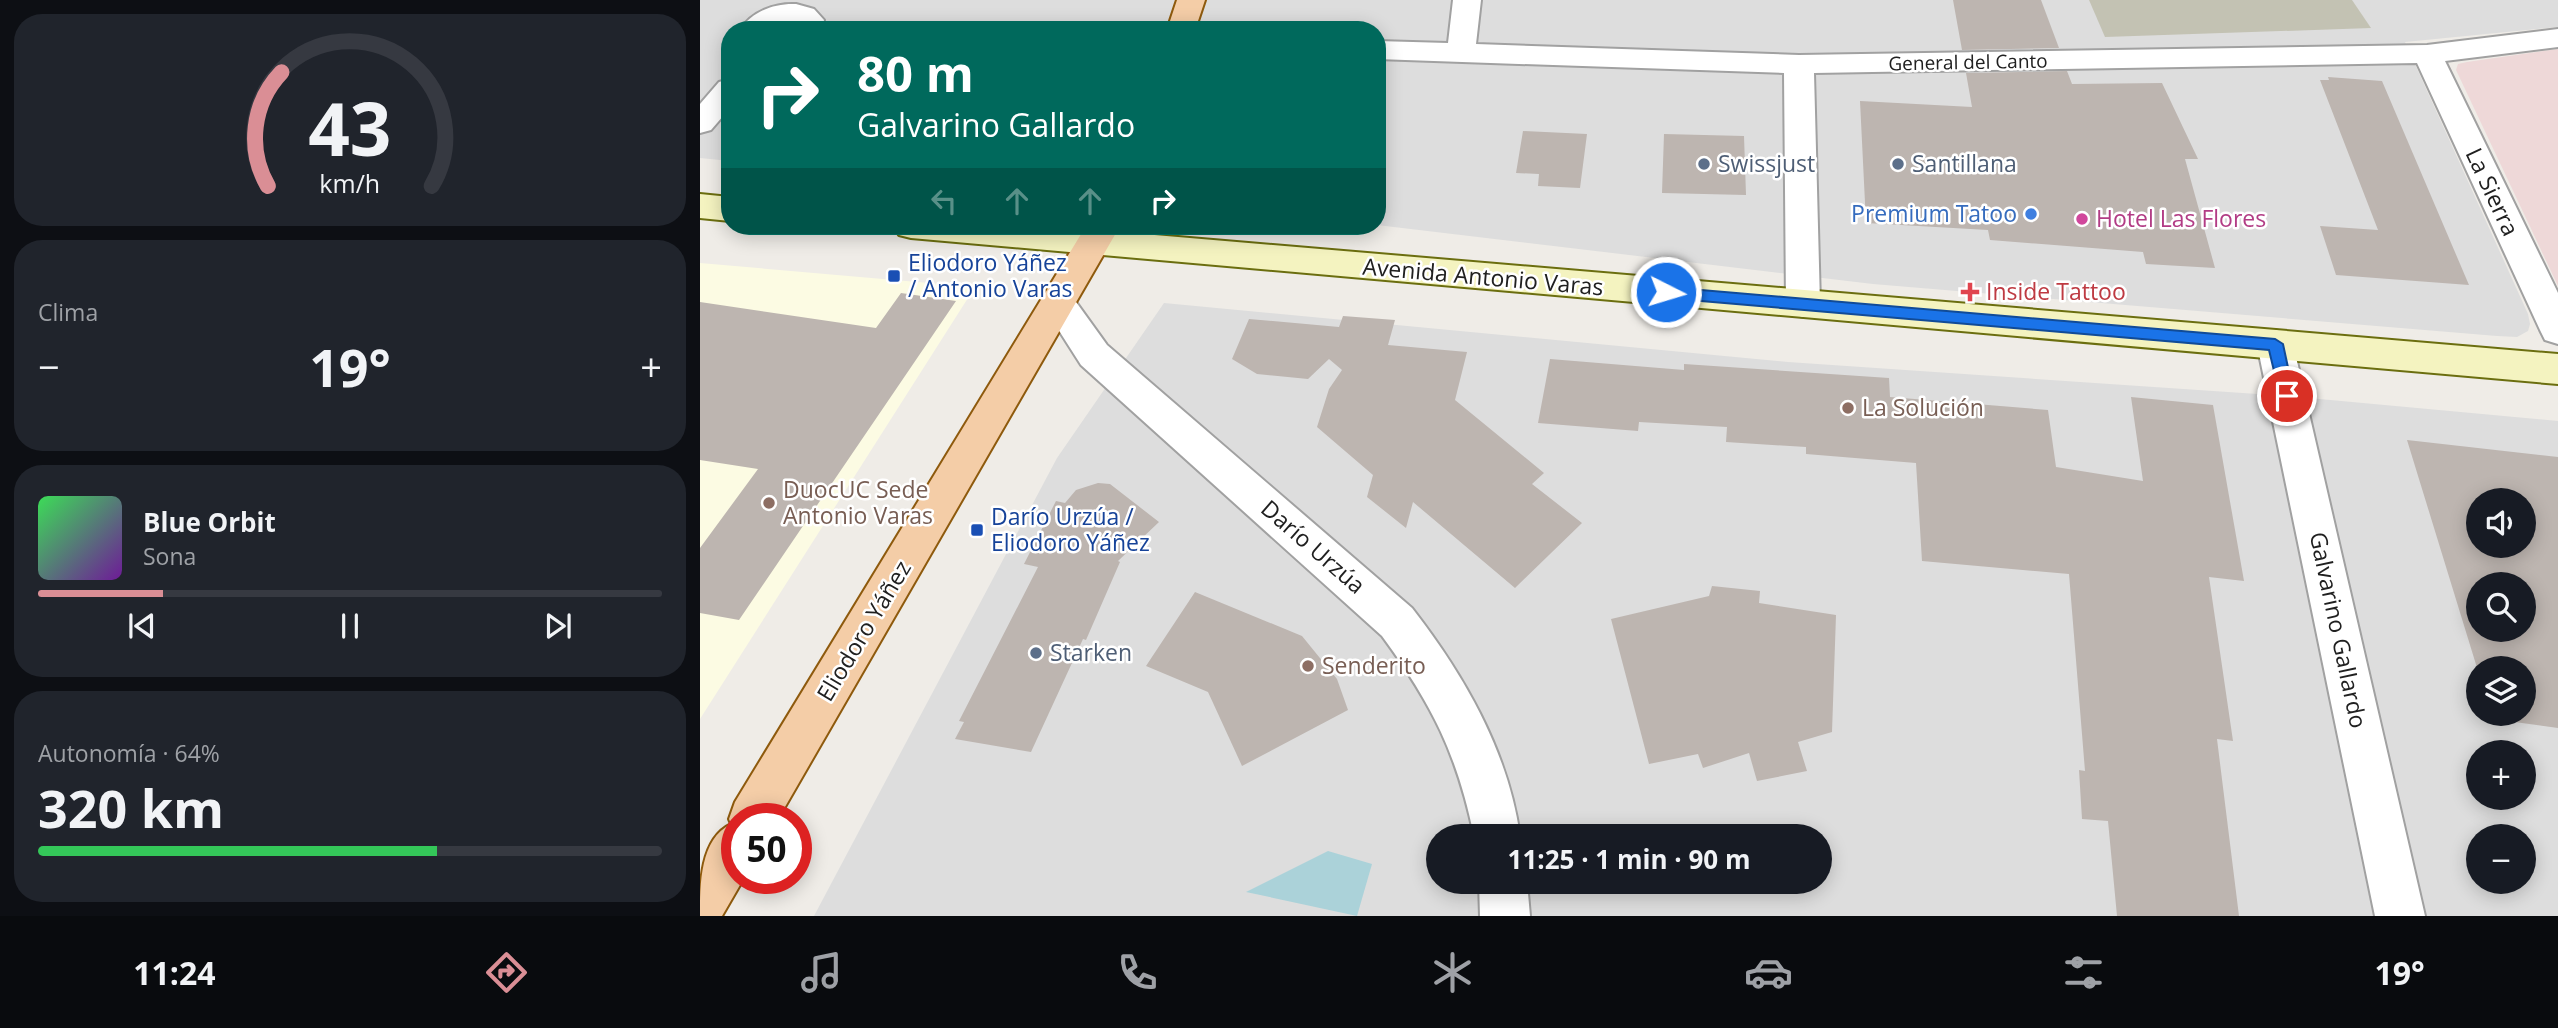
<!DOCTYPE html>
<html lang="es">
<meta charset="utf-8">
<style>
:root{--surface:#171b24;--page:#20242c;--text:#f1f3f6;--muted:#9ea1a6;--line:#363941;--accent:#da8e95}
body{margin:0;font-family:"Open Sans",sans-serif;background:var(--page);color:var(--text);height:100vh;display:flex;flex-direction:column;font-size:26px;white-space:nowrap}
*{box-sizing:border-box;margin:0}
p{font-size:23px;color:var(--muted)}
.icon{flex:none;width:38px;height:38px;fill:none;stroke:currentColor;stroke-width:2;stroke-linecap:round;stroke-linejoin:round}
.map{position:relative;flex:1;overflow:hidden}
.sheet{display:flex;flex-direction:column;gap:14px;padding:14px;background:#0d0f14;width:700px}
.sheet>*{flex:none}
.banner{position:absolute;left:21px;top:21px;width:665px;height:214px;border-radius:28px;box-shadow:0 4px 18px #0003;background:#00695c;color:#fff;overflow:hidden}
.fabs{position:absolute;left:1766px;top:488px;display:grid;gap:14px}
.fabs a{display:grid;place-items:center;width:70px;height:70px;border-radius:50%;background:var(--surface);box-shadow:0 4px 18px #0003;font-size:35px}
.speed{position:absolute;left:21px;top:803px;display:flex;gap:14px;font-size:35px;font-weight:700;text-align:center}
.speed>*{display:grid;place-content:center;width:91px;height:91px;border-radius:50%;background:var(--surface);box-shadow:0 4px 18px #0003;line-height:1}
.speed .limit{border:10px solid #d22;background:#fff;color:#111}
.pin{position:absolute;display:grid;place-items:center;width:60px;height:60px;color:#fff;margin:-30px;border:4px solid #fff;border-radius:50%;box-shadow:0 2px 7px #0007}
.me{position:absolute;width:77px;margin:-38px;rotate:95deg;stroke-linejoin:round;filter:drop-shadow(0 0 5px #0008)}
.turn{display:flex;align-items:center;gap:24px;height:147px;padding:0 21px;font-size:32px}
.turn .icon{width:91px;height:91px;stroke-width:2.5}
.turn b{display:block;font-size:49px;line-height:60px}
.lanes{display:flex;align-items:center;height:66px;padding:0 21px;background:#0003;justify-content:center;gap:35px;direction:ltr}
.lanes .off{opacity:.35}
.big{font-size:52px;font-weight:700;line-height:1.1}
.sheet .tile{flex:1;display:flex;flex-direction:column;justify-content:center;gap:10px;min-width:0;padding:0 24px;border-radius:28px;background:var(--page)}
.sheet .dial{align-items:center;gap:0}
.dial svg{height:182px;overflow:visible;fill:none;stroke:var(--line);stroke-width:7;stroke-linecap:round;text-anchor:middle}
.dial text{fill:var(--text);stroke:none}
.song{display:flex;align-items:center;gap:21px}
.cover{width:84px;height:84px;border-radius:10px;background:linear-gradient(135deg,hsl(130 70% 55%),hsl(280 70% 35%))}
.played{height:7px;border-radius:4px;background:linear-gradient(90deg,var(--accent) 20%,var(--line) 20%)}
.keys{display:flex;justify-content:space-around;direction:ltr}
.heat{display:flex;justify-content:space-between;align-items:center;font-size:38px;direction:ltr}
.charge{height:10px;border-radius:5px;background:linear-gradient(90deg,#34c759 64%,var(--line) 0)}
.trip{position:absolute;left:726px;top:824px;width:406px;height:70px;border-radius:35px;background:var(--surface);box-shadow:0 4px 18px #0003;font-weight:700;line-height:70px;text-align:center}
.menu{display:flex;height:112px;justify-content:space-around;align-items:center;background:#090b0e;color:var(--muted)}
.menu .icon{width:49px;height:49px}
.menu .active{color:var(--accent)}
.menu b{font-size:32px;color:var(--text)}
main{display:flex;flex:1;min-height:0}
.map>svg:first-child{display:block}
.residential{fill:#ddd;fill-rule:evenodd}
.commercial{fill:#eed8d8}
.education{fill:#fcfbe3}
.construction{fill:#c3c2b3}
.water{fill:#abd2d9}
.building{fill:#bdb5b0;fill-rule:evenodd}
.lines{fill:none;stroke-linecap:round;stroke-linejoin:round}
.minor-casing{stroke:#a1a1a1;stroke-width:4}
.secondary-casing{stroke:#6b6e0f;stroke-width:4}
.primary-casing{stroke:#8e5a0d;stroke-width:4}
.minor{fill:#fff;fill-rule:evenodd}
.secondary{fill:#f4f3c0;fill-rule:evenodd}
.primary{fill:#f4cda7;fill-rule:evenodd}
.route{fill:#1a73e8;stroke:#114b97;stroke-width:2}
.service-dot{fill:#5c6f8a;stroke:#fff;stroke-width:2.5}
.shop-dot{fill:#3f7fe0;stroke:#fff;stroke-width:2.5}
.hotel-dot{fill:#d1479c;stroke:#fff;stroke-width:2.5}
.transit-dot{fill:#1a4fb4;stroke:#fff;stroke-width:2.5}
.health-dot{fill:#e0444e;stroke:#fff;stroke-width:2.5}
.education-dot{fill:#8d6e63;stroke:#fff;stroke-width:2.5}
.labels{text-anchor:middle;stroke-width:5;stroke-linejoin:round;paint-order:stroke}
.far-street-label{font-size:19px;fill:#202020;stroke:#fff}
.service-label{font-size:23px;fill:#4e5e75;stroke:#fff;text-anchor:start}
.street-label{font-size:23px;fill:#202020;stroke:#fff}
.shop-label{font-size:23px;fill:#366cbe;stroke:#fff;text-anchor:end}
.hotel-label{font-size:23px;fill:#b23c85;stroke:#fff;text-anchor:start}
.transit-label{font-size:23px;fill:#164399;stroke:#fff;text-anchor:start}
.health-label{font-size:23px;fill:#be3a42;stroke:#fff;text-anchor:start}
.education-label{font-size:23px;fill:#785e54;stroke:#fff;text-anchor:start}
</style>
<main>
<section class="sheet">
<div class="tile dial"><svg viewBox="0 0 100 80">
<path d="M14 69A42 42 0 1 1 86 69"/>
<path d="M14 69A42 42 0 0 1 20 19" stroke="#da8e95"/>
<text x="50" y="56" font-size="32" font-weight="700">43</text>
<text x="50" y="72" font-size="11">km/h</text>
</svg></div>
<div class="tile"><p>Clima</p>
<div class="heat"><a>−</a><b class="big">19°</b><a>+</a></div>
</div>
<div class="tile">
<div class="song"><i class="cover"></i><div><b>Blue Orbit</b><p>Sona</p></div></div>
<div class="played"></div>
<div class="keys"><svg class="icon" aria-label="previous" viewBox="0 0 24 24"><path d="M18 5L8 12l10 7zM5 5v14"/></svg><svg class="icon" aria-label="pause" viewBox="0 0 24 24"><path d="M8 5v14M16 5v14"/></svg><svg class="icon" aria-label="next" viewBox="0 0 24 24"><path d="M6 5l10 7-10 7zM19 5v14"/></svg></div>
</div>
<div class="tile"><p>Autonomía · 64%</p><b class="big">320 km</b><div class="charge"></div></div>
</section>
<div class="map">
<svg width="1858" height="916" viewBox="0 0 1858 916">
<rect width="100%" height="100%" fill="#efece7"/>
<!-- residential -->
<path class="residential" d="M0 0H1858V27L1705 42 1828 314 1830 324 1828 331 1817 337 1797 336 1173 284 677 225V30H30V161L0 158Z
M464 303 1088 362 1587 396 1858 421V916H114L357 458ZM1778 500H1824V546H1778ZM1778 584H1824V630H1778ZM1778 668H1824V714H1778ZM1778 752H1824V798H1778ZM738 836H1120V882H738ZM1778 836H1824V882H1778Z"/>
<!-- commercial -->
<path class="commercial" d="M1858 49V286L1756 70 1758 64 1767 62Z"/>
<!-- education -->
<path class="education" d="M0 263 275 287 0 719Z"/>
<!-- construction -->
<path class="construction" d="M1389 0H1652L1671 28 1405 37Z"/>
<!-- water -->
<path class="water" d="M628 851 672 864 657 916 546 892Z"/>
<!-- building -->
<path class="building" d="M1253 0H1341L1359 48 1262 50Z
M1367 71 1372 84 1462 83 1498 159H1485L1515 268 1446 264 1443 252 1290 240 1288 230 1166 223 1160 101 1272 107 1266 73Z
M1628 77 1682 81 1769 285 1636 275 1620 226 1678 230 1620 80H1629Z
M823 131 887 134 880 188 838 186 839 174 816 173Z
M964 134 1044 136 1046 195 962 193Z
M201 293 256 301 39 620 0 613V548L58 469 0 460V302L176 328Z
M643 316 695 320 688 345 767 352 755 400 844 473 832 484 882 523 815 588 713 502 706 528 667 497 673 475 617 427 629 389 642 370 629 359 608 379 557 374 532 359 549 319 639 327Z
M850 359 984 370V364L1189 378 1190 397 1348 410 1356 467 1443 481 1431 397 1513 405 1544 581 1509 577 1533 741 1517 739 1539 916H1417L1408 821 1382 819 1379 770 1385 771 1369 574 1222 561 1216 463 1106 454V447L1026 442 1027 427 939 422 938 431 838 423Z
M1707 440 1858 457V728L1793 719 1791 714H1824V668H1778V671ZM1778 500H1824V546H1778ZM1778 584H1824V630H1778Z
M398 483 410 484 459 522 418 561 420 562 386 640 383 639 331 752 255 739 264 722 259 721 338 567 324 564 356 501 365 503 376 490Z
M1012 586 1060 591 1059 603 1136 615 1132 732 1098 742 1107 771 1057 781 1049 753 1003 768 998 754 949 764 911 619 1009 596Z
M495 592 602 636 637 679 648 710 542 766 508 692 446 666Z"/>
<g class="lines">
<defs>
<path id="minor" d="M753 0H781L776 44 1099 55 1727 45 1858 29V47L1745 61 1858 293V344L1845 340 1840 330 1717 63 1114 73 1120 304 1115 313 1103 317 1091 313 1086 304 1084 73 677 59V41L748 43Z
M96 4 114 9 124 20 122 30H94L95 23 85 22 71 30H40C52 11 75 3 96 4Z
M30 79V108L11 130 0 133V104L19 82Z
M359 291 371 295 407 345 712 608C764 675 808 751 820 836H774C757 754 732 704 682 636L381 365 342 304 347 295Z
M1575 330 1588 334 1593 344 1725 916H1675L1557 344 1562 334Z
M779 882H827L830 916H780Z"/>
<path id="secondary" d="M0 194 30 197V221L0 218Z
M194 226H349L1858 354V384L211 238 199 235Z"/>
<path id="primary" d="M477 0H505L495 30H467Z
M386 226H420L78 819H37V878H44L22 916H0C0 884 0 839 31 824L29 819 35 802Z"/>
</defs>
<!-- minor casing -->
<use href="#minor" class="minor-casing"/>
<!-- secondary casing -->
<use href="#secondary" class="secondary-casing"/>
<!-- primary casing -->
<use href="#primary" class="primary-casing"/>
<!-- minor -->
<use href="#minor" class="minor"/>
<!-- secondary -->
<use href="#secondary" class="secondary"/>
<!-- primary -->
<use href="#primary" class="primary"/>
</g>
<!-- route -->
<path class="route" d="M966 287 1575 339 1583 344 1594 396 1587 402 1581 400 1569 350 966 298 959 292Z"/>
<!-- markers -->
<g class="service-dot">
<circle cx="1004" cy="164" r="7"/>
<circle cx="1198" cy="164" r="7"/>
<circle cx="336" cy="653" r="7"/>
</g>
<circle class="shop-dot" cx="1331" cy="214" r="7"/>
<circle class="hotel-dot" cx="1382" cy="219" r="7"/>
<g class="transit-dot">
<rect x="187" y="269" width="14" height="14" rx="3.5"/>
<rect x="270" y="523" width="14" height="14" rx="3.5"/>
</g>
<path class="health-dot" d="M1266.5 281.5h7v7h7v7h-7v7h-7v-7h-7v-7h7z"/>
<g class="education-dot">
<circle cx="1148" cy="408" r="7"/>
<circle cx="69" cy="503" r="7"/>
<circle cx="608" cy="666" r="7"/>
</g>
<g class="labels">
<!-- far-street labels -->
<g class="far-street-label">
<text transform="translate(1268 62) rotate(-1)" y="7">General del Canto</text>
</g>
<!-- service labels -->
<g class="service-label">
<text x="1018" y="172">Swissjust</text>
<text x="1212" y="172">Santillana</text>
<text x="350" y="661">Starken</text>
</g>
<!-- street labels -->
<g class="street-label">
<text transform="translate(1792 192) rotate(65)" y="8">La Sierra</text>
<text transform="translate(783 277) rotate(5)" y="8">Avenida Antonio Varas</text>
<text transform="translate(613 547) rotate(41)" y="8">Darío Urzúa</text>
<text transform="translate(1638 630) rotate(78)" y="8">Galvarino Gallardo</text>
<text transform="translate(164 631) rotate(-59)" y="8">Eliodoro Yáñez</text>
</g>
<!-- shop labels -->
<g class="shop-label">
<text x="1317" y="222">Premium Tatoo</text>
</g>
<!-- hotel labels -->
<g class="hotel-label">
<text x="1396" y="227">Hotel Las Flores</text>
</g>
<!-- transit labels -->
<g class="transit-label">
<text x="208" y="271">Eliodoro Yáñez<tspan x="208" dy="26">/ Antonio Varas</tspan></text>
<text x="291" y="525">Darío Urzúa /<tspan x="291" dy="26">Eliodoro Yáñez</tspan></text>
</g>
<!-- health labels -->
<g class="health-label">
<text x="1286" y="300">Inside Tattoo</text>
</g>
<!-- education labels -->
<g class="education-label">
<text x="1162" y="416">La Solución</text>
<text x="83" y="498">DuocUC Sede<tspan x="83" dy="26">Antonio Varas</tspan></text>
<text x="622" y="674">Senderito</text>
</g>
</g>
</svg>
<div class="fabs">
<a><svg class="icon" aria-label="sound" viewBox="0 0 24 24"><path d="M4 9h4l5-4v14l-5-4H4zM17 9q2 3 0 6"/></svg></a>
<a><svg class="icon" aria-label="search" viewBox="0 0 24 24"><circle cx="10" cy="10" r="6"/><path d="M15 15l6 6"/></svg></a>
<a><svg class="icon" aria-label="layers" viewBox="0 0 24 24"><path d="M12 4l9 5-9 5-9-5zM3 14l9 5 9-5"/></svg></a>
<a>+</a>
<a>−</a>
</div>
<div class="speed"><div class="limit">50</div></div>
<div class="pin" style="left:1587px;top:396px;background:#d93025"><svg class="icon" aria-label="arrive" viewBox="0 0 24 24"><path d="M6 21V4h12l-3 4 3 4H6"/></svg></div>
<svg class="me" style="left:966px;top:292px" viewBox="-20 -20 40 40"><circle r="17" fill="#1a73e8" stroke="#fff" stroke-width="3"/><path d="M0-11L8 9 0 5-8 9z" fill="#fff"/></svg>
<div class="trip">11:25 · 1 min · 90 m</div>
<div class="banner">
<div class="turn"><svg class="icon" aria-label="right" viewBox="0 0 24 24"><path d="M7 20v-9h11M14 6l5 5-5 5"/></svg><div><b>80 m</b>Galvarino Gallardo</div></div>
<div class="lanes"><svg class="icon off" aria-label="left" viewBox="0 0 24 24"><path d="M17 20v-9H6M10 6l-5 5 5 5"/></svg><svg class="icon off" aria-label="ahead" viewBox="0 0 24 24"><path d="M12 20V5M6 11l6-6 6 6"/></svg><svg class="icon off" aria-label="ahead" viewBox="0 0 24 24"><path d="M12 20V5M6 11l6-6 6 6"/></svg><svg class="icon" aria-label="right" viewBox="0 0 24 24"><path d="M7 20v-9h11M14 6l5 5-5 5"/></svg></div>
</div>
</div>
</main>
<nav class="menu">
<b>11:24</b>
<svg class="icon active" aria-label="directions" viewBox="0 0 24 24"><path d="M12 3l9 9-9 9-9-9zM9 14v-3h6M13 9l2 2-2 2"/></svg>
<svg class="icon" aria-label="music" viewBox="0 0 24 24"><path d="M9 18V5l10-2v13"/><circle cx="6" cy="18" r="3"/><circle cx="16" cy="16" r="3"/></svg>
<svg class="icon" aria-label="phone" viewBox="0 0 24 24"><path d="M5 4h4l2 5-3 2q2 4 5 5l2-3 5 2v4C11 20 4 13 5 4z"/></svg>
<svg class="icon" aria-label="climate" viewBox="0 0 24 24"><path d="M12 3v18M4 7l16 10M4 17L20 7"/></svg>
<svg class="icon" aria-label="car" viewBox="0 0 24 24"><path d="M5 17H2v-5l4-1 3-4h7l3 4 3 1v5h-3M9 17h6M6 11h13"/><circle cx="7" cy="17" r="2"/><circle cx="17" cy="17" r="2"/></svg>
<svg class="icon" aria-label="filters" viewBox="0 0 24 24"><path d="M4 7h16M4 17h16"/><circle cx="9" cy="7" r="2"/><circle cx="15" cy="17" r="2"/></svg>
<b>19°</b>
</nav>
